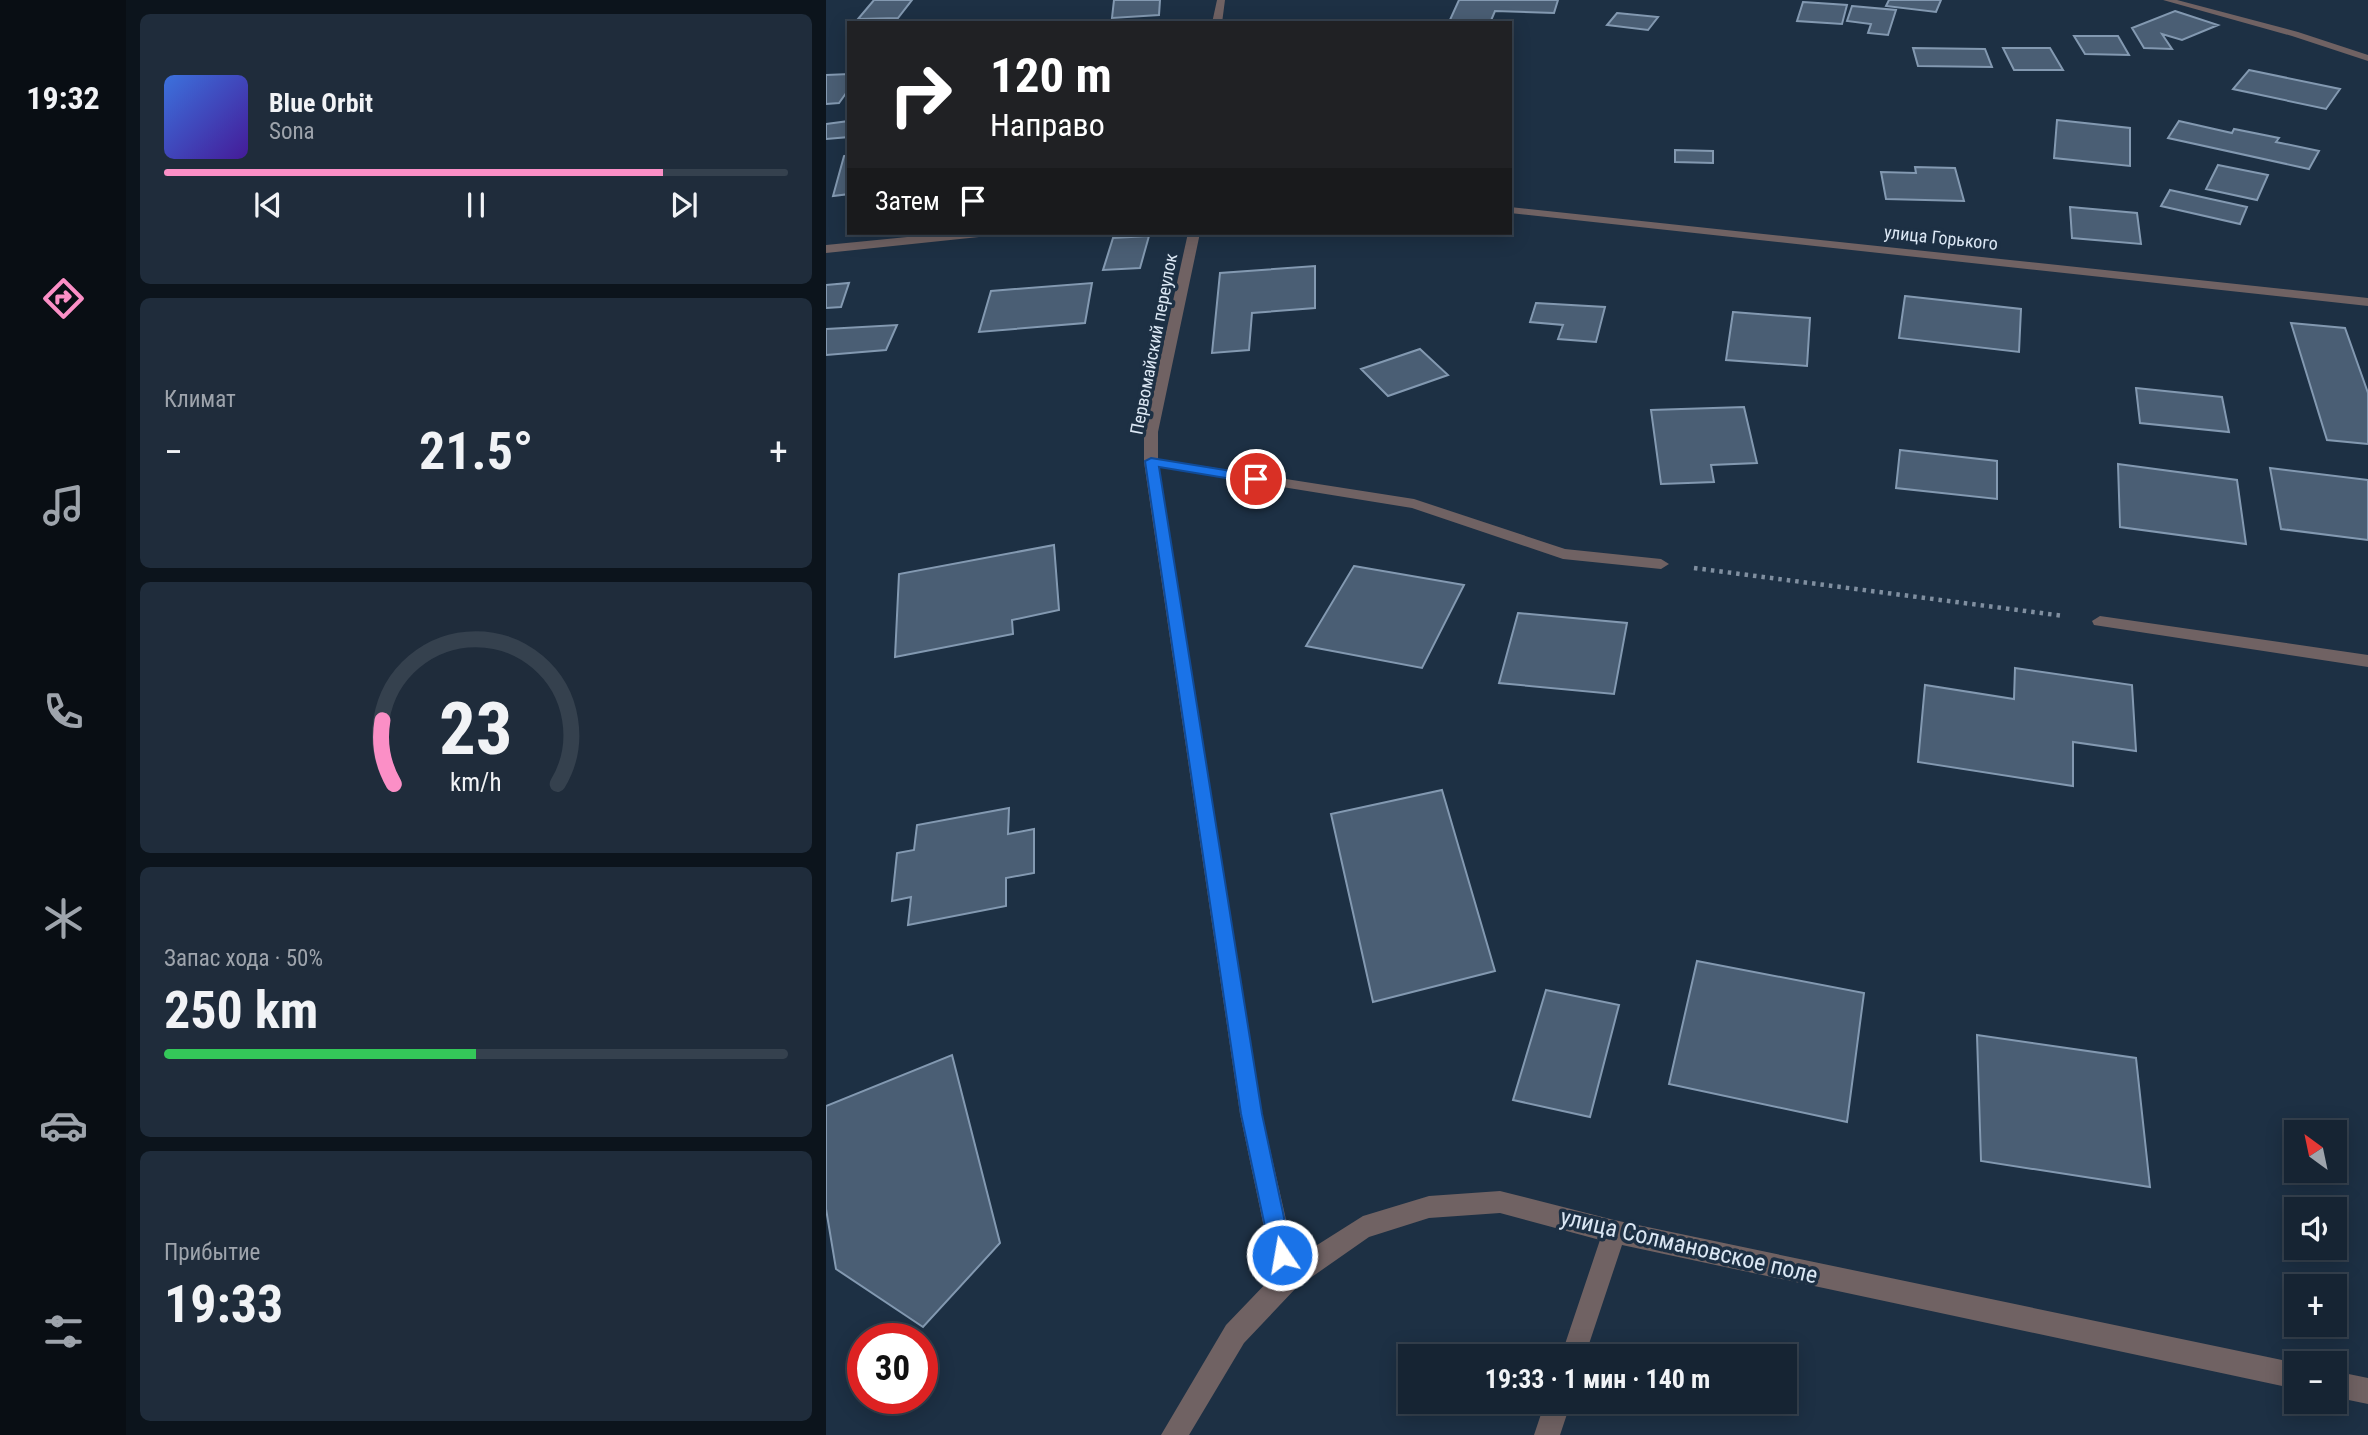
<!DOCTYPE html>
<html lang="ru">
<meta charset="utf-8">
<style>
:root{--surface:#162433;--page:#1f2c3b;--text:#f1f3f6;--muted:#9ea4ac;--line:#35414e;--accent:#fb8fc6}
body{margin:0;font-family:"Roboto Condensed",sans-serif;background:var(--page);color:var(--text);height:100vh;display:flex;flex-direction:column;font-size:26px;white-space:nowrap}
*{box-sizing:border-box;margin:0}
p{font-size:23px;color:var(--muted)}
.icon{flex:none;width:38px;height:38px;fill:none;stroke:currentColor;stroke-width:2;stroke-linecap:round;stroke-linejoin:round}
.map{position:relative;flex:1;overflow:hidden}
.panel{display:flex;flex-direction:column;gap:14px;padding:14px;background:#0c141c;width:700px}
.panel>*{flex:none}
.top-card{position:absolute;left:21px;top:21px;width:665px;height:214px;border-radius:0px;box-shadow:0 4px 18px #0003,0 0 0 2px var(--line);background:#202124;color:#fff;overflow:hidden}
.needle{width:46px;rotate:327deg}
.controls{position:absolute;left:1458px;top:1120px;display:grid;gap:14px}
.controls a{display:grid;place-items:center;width:63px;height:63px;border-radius:0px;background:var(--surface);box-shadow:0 4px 18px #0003,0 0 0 2px var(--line);font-size:35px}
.speed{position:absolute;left:21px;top:1323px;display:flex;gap:14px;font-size:35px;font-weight:700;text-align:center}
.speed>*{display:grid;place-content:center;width:91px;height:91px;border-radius:50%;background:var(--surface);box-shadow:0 4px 18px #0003,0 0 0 2px var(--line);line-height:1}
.speed .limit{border:10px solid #d22;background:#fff;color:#111}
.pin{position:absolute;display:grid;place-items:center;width:60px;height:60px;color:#fff;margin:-30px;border:4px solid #fff;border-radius:50%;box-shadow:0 2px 7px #0007}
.me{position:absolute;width:77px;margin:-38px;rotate:348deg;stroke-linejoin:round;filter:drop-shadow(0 0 5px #0008)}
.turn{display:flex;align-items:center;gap:24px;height:147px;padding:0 28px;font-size:32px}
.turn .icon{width:91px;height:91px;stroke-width:2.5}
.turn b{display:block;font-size:49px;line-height:60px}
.then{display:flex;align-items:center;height:66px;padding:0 28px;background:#0003;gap:14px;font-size:26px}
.big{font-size:52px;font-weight:700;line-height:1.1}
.panel .tile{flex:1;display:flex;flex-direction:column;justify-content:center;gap:10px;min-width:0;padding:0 24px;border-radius:10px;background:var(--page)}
.panel .dial{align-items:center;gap:0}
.dial svg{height:182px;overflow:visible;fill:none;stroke:var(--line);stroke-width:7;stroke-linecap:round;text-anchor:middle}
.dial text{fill:var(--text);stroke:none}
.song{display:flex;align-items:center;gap:21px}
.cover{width:84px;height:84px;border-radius:10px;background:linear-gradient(135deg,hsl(220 70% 55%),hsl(260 70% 35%))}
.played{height:7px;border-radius:4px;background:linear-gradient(90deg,var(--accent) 80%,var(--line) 80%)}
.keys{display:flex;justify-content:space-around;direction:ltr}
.heat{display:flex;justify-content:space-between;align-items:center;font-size:38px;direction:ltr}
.charge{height:10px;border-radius:5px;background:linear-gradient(90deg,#34c759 50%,var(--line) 0)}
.trip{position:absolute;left:572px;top:1344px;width:399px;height:70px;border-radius:0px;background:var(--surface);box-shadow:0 4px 18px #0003,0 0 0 2px var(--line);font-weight:700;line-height:70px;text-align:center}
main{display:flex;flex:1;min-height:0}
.menu{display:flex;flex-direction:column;width:126px;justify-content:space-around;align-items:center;background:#090e14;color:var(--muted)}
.menu .icon{width:49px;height:49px}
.menu .on{color:var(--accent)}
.menu b{font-size:32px;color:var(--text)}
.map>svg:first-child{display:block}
.building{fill:#4a5e74;stroke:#8399b1;stroke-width:2}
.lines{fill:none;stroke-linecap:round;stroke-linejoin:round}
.path{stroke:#808fa0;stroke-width:4.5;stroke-dasharray:3.5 5;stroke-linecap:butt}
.service{fill:#706263;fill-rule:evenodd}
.minor{fill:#706263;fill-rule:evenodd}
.route{fill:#1a73e8;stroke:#114b97;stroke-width:2}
.labels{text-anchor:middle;stroke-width:7;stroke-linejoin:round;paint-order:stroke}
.far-street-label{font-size:18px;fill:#dbe7f4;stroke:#1d3044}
.near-street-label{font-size:24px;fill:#dbe7f4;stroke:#1d3044}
</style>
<main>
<nav class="menu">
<b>19:32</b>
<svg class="icon on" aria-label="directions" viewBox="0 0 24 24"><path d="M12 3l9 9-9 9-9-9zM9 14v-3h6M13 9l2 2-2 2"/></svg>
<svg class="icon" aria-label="music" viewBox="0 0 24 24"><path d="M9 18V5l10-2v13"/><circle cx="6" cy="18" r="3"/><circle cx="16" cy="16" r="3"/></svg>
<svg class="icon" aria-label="phone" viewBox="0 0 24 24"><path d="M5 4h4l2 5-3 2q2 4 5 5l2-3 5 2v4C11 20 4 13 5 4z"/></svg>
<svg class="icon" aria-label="climate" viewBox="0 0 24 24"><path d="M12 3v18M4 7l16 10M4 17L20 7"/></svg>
<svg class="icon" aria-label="car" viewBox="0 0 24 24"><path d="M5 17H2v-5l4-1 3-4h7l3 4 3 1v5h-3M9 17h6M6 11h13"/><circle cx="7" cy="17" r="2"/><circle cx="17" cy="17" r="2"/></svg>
<svg class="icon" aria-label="filters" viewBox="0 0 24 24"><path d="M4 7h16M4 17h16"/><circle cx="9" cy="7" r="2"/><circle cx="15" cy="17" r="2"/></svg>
</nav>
<section class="panel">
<div class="tile">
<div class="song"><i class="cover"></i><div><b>Blue Orbit</b><p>Sona</p></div></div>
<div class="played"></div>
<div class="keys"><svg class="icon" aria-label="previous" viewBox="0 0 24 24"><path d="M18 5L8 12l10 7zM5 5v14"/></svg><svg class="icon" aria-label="pause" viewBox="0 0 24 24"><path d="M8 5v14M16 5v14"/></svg><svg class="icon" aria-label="next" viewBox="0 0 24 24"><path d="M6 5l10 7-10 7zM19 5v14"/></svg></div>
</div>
<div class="tile"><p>Климат</p>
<div class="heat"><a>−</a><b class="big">21.5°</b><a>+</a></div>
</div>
<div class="tile dial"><svg viewBox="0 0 100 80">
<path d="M14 69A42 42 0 1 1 86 69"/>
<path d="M14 69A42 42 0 0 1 9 41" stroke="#fb8fc6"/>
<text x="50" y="56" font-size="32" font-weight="700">23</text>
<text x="50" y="72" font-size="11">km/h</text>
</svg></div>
<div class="tile"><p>Запас хода · 50%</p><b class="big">250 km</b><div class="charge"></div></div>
<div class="tile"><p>Прибытие</p><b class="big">19:33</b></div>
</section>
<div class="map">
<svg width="1542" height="1435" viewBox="0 0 1542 1435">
<rect width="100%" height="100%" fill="#1d3044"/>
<!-- building -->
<path class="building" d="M48 0H86L72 18 32 19Z
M288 0H334L333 15 286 18Z
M633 0H732L728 13 669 11 664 23 623 22Z
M1063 0H1115L1110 12 1060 6Z
M977 2 1021 5 1016 24 971 21Z
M1026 6 1070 10 1062 35 1042 33 1045 24 1021 21Z
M1349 11 1392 25 1356 40 1336 34 1346 49 1318 48 1306 28Z
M791 13 832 17 822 30 781 25Z
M1248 36H1292L1303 55 1259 54Z
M1087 48 1159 49 1166 67 1092 66Z
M1177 48H1224L1237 70H1188Z
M1423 70 1514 89 1500 109 1407 89Z
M23 74V89L13 103 0 104V75Z
M1231 120 1304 128V166L1228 158Z
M23 121V137L0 139V124Z
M1353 121 1406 133 1408 129 1453 138 1450 142 1493 151 1483 169 1342 138Z
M849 150 887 151V163L849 162Z
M23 155V194L7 196 18 156Z
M1392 165 1442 175 1431 200 1380 189Z
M1089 167 1129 168 1138 201 1060 199 1055 172 1090 173Z
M1344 190 1421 207 1414 224 1335 206Z
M1244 207 1311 213 1315 244 1246 238Z
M323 236 314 268 277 270 287 238Z
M489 266V308L426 313 423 350 386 353 394 273Z
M23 283 15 307 0 308V285Z
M266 283 259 323 153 332 165 291Z
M1079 296 1195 309 1193 352 1073 338Z
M710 303 779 307 770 342 732 339 737 325 704 322Z
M907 312 984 318 981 366 900 360Z
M1465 323 1519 328 1542 393V444L1501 440Z
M71 325 60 350 0 355V329Z
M594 349 622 375 562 396 535 369Z
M1310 388 1396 397 1403 432 1314 423Z
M918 407 931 463 885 465 888 482 835 484 825 410Z
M1074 450 1171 461V499L1070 488Z
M1292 464 1411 480 1420 544 1294 527Z
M1444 468 1542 480V540L1455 529Z
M228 545 233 610 186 620 187 634 69 657 73 574Z
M528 566 638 585 596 668 480 646Z
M692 613 801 623 788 694 673 683Z
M1189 668 1306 685 1310 751 1247 742V786L1092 762 1099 685 1188 699Z
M616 790 669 971 547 1002 505 814Z
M183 808 182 834 208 829V873L180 878V906L82 925 85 897 66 901 71 853 88 850 91 825Z
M871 961 1038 993 1021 1122 843 1084Z
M720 990 793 1005 764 1117 687 1100Z
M1151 1035 1310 1058 1324 1187 1155 1161Z
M126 1055 174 1243 97 1327 10 1269 0 1209V1106Z
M604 1344 637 1356H599Z"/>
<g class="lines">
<!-- path -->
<path class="path" d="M868 568 1238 616"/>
<!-- service -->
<path class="service" d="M325 458 588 499 739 549 835 559 843 564 835 569 737 559 586 508 320 465 318 462Z
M1274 616 1542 655V667L1268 625 1266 621Z"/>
<!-- minor -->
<path class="minor" d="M391 0H399L396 23H386Z
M1337 0H1351L1472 32 1542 55V61L1466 36Z
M684 207 1542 298V306L684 213Z
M122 233H159L153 237 0 253V245Z
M362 233H374L332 432V462L436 1114 469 1259 537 1216 603 1196 674 1191 788 1220 1470 1363V1389L796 1245 759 1356H735L774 1240 674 1213 603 1218 543 1237 470 1288 418 1343 363 1435H335L400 1325 448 1275 414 1114 318 462V432Z
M1508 1371 1542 1378V1404L1508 1397Z
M719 1402H745L734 1435H708Z"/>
</g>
<!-- route -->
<path class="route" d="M325 458 430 475 437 479 430 483 333 467 436 1114 466 1255 463 1263 456 1266 448 1263 445 1255 415 1114 319 461Z"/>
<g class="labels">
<!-- far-street labels -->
<g class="far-street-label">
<text transform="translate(1115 238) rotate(6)" y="6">улица Горького</text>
<text transform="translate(328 344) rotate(-79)" y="6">Первомайский переулок</text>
</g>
<!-- near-street labels -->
<g class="near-street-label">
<text transform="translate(863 1246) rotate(13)" y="8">улица Солмановское поле</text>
</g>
</g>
</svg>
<div class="controls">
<a><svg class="needle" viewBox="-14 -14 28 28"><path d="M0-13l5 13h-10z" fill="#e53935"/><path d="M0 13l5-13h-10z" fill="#9ea4ac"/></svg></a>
<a><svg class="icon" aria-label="sound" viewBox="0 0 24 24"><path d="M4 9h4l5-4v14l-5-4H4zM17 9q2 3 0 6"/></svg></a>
<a>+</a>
<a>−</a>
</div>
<div class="speed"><div class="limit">30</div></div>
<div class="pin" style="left:430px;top:479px;background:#d93025"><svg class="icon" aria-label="arrive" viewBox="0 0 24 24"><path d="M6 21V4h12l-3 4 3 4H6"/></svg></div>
<svg class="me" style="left:456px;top:1255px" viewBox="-20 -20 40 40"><circle r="17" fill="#1a73e8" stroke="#fff" stroke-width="3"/><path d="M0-11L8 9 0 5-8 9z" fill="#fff"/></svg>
<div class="trip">19:33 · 1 мин · 140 m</div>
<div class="top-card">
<div class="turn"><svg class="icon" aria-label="right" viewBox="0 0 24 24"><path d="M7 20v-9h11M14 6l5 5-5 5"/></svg><div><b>120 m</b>Направо</div></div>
<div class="then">Затем<svg class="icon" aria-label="arrive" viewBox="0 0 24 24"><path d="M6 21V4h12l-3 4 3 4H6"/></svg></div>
</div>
</div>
</main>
